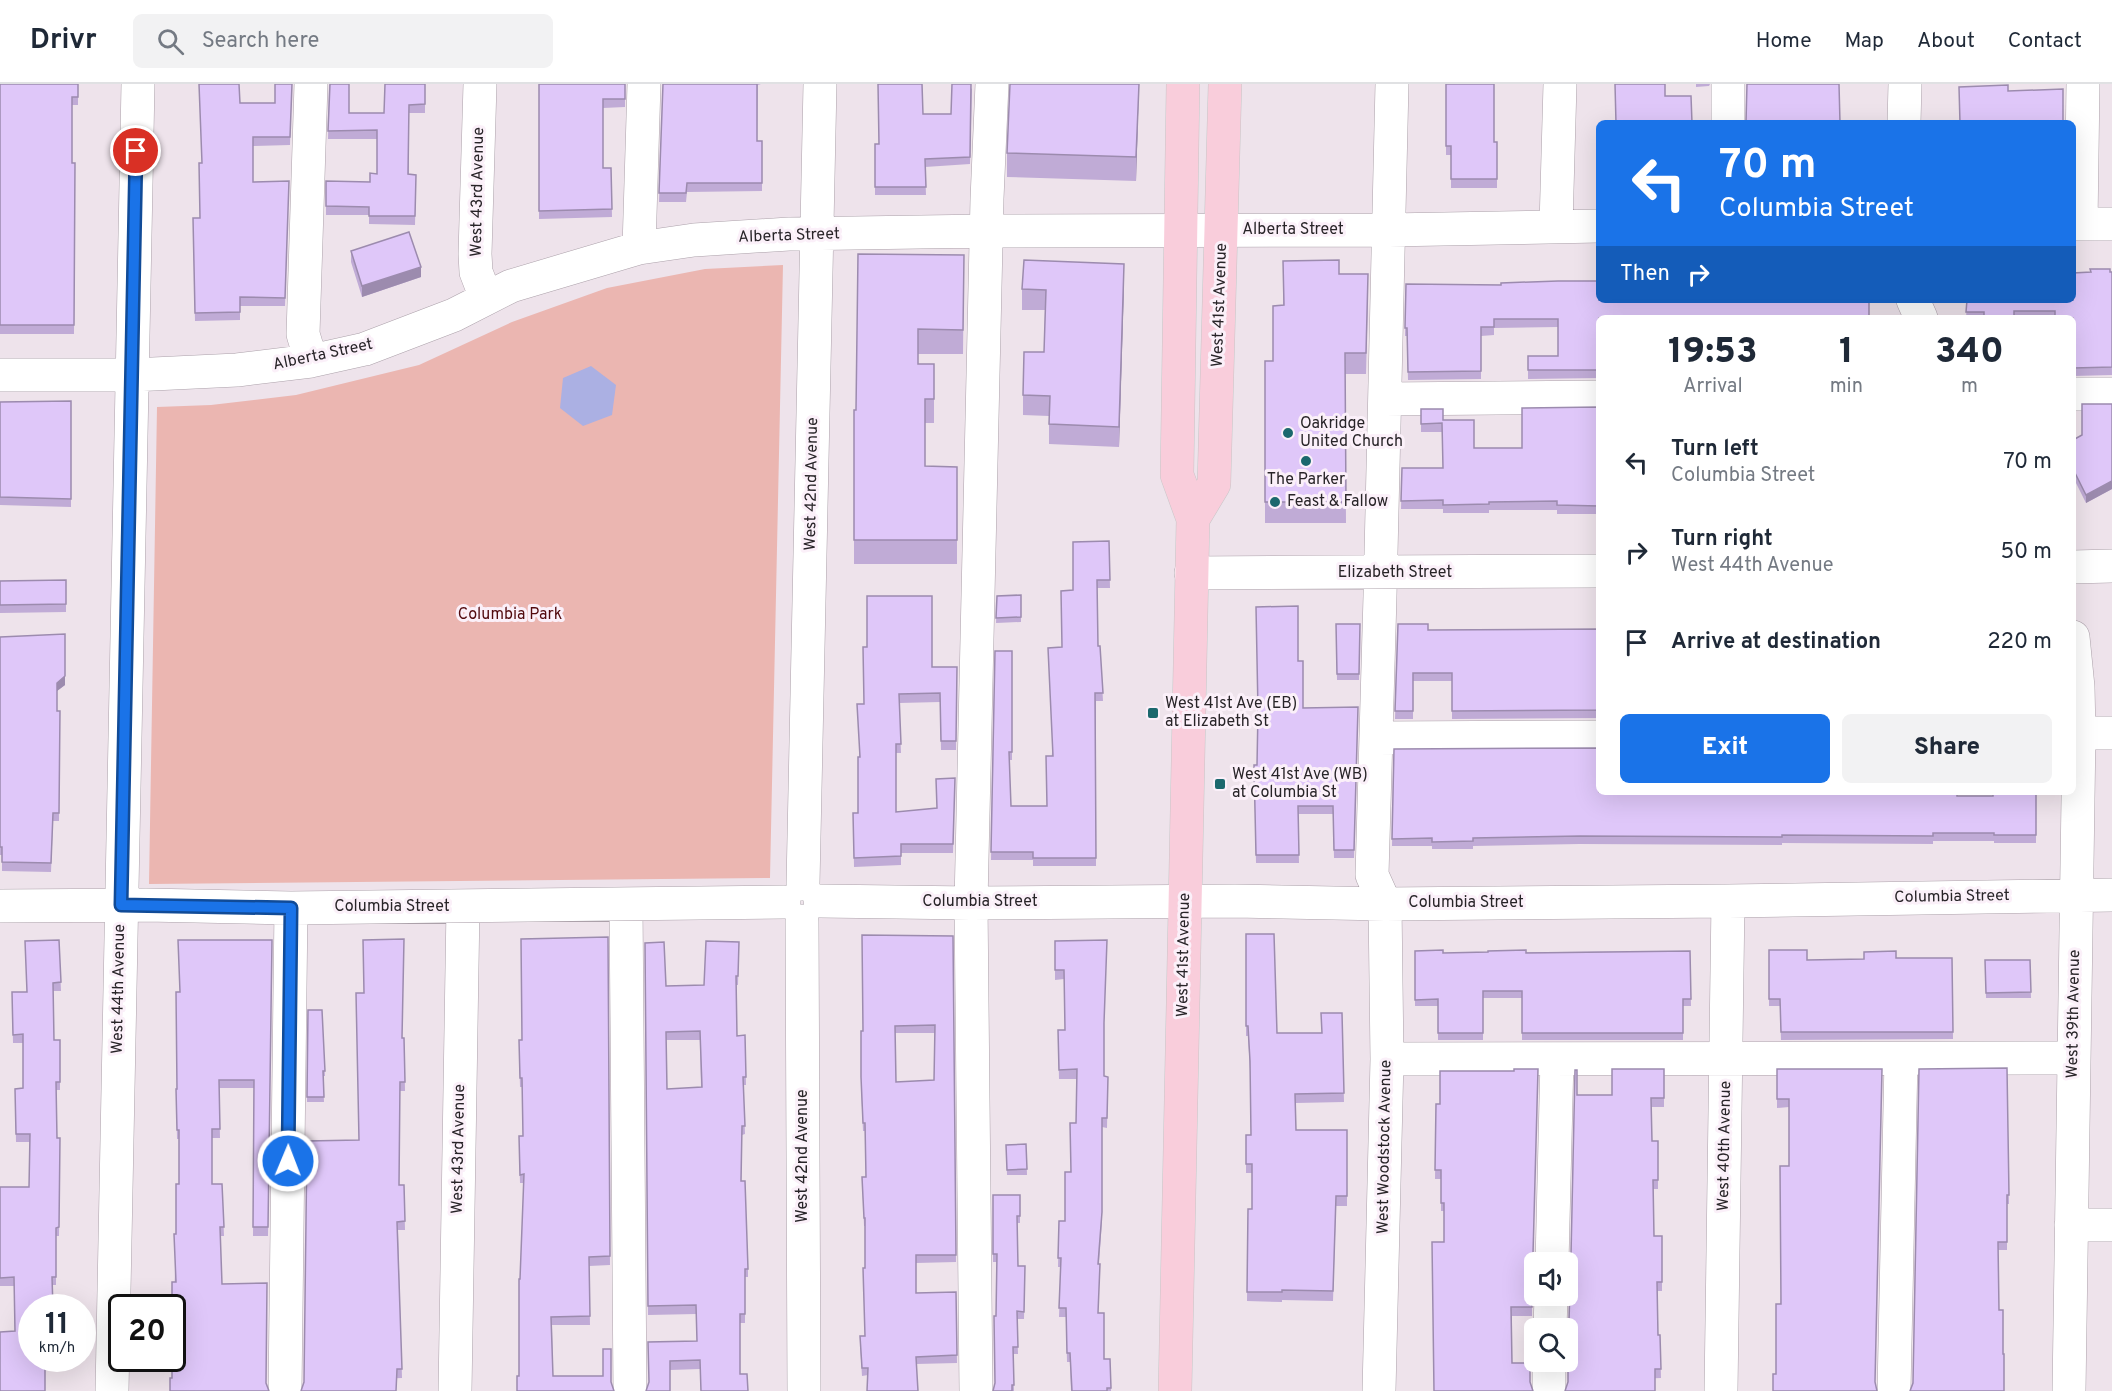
<!DOCTYPE html>
<style>
:root{--surface:#fff;--page:#f2f2f3;--text:#1f2937;--muted:#747a83;--line:#e0e1e3;--accent:#1a73e8}
body{margin:0;font-family:Overpass,sans-serif;background:var(--page);color:var(--text);height:100vh;display:flex;flex-direction:column;font-size:22px;white-space:nowrap}
*{box-sizing:border-box;margin:0}
p{font-size:20px;color:var(--muted)}
.icon{flex:none;width:33px;height:33px;fill:none;stroke:currentColor;stroke-width:2;stroke-linecap:round;stroke-linejoin:round}
.map{position:relative;flex:1;overflow:hidden}
.details{position:absolute;left:1596px;top:231px;width:480px;height:480px;display:flex;flex-direction:column;background:var(--surface);border-radius:9px;box-shadow:0 6px 24px #0002}
.details>*{flex:none}
.guide{position:absolute;left:1596px;top:36px;width:480px;height:183px;border-radius:9px;box-shadow:0 6px 24px #0002;background:#1a73e8;color:#fff;overflow:hidden}
.controls{position:absolute;left:1524px;top:1168px;display:grid;gap:12px}
.controls a{display:grid;place-items:center;width:54px;height:54px;border-radius:9px;background:var(--surface);box-shadow:0 6px 24px #0002;font-size:30px}
.speed{position:absolute;left:18px;top:1210px;display:flex;gap:12px;font-size:30px;font-weight:700;text-align:center}
.speed>*{display:grid;place-content:center;width:78px;height:78px;border-radius:50%;background:var(--surface);box-shadow:0 6px 24px #0002;line-height:1}
.speed small{font-size:15px;font-weight:400}
.speed .limit{border:3px solid #111;border-radius:9px;background:#fff;color:#111}
.pin{position:absolute;display:grid;place-items:center;width:51px;height:51px;color:#fff;margin:-26px;border:3px solid #fff;border-radius:50%;box-shadow:0 2px 6px #0007}
.me{position:absolute;width:66px;margin:-33px;rotate:1deg;stroke-linejoin:round;filter:drop-shadow(0 0 4px #0008)}
.turn{display:flex;align-items:center;gap:21px;height:126px;padding:0 24px;font-size:27px}
.turn .icon{width:78px;height:78px;stroke-width:2.5}
.turn b{display:block;font-size:42px;line-height:51px}
.then{display:flex;align-items:center;height:57px;padding:0 24px;background:#0003;gap:12px;font-size:22px}
.eta{display:flex;justify-content:space-evenly;align-items:center;height:102px;text-align:center}
.eta b{font-size:36px;font-weight:800;line-height:42px}
.button{display:flex;gap:12px;margin-top:auto;padding:12px 24px}
.button a{flex:1;height:69px;border-radius:9px;background:var(--accent);color:#fff;font-size:24px;font-weight:800;line-height:69px;text-align:center}
.button a+a{background:var(--page);color:var(--text)}
ul{padding:0;list-style:none}
li{display:flex;align-items:center;gap:18px;height:90px;padding:0 24px}
li div{flex:1}
li b{display:block;font-size:22px}
li em{font-style:normal}
header{display:flex;align-items:center;gap:36px;box-sizing:border-box;height:84px;padding:0 30px;background:var(--surface);border-bottom:2px solid var(--line)}
header strong{font-size:28px}
nav{display:flex;gap:33px;margin-inline-start:auto;font-size:21px}
.search{width:420px;height:54px;background:var(--page);display:flex;align-items:center;gap:15px;box-sizing:border-box;padding:0 21px;border-radius:9px;color:var(--muted);font-size:22px}
.map>svg:first-child{display:block}
.green{fill:#ebb6b1}
.water{fill:#abb0e3}
.lines{fill:none;stroke-linecap:round;stroke-linejoin:round}
.minor-casing{stroke:#aca1aa;stroke-width:34}
.major-casing{stroke:#c7c6c7;stroke-width:34}
.minor{stroke:#fff;stroke-width:33}
.major{stroke:#f9cddb;stroke-width:33}
.wall{fill:#c0abd6;fill-rule:evenodd}
.shaded-wall{fill:#9c8bae}
.building{fill:#dfc7f9;stroke:#9c8bae;stroke-width:1.5;fill-rule:evenodd}
.route-casing{stroke:#114b97;stroke-width:15}
.route{stroke:#1a73e8;stroke-width:10}
.poi-dot{fill:#1b686d;stroke:#fbf0f9;stroke-width:2}
.labels{text-anchor:middle;dominant-baseline:central;stroke-width:6;stroke-linejoin:round;paint-order:stroke}
.street-label{font-size:16px;fill:#282428;stroke:#fbf0f9}
.poi-label{font-size:16px;fill:#282428;stroke:#fbf0f9;text-anchor:start}
.park-label{font-size:16px;fill:#520a0e;stroke:#fbf0f9}
</style>
<header>
<strong>Drivr</strong>
<div class="search"><svg class="icon" aria-label="search" viewBox="0 0 24 24"><circle cx="10" cy="10" r="6"/><path d="M15 15l6 6"/></svg>Search here</div>
<nav><a>Home</a><a>Map</a><a>About</a><a>Contact</a></nav>
</header>
<div class="map">
<svg width="2112" height="1307" viewBox="0 0 2112 1307">
<rect width="100%" height="100%" fill="#eee3eb"/>
<path class="green" d="M783,181l-13,613 -621,6 8,-477 54,-2 85,-10 123,-30 93,-43 95,-34 98,-19z"/>
<path class="water" d="M591,282l25,19 -4,30 -29,11 -23,-18 3,-30z"/>
<g class="lines">
<defs>
<path id="minor" d="M480,0l-5,170 1,18 10,26
M1728,39v-39
M1904,39l1,-39
M2073,140h39
M2081,140l2,-140
M1556,142l4,-142
M639,164l5,-164
M1913,216l8,18
M311,277l-8,-27 8,-250
M0,291h132l105,-5 74,-9 54,-12 89,-34 57,-29 128,-38 55,-8 95,-6 197,-3 403,-1 210,-4
M2073,310h39
M1385,315l214,-2
M2073,483l39,-1
M1191,489l408,-2
M2073,649h39
M1376,654l223,-1
M803,800l17,-800
M820,817l151,2 264,-2 150,3 343,-3 384,-6
M626,821l4,486
M0,822l146,-1 145,3 493,-6
M802,837l2,470
M1387,975l686,-1
M2071,1141h41
M1552,1179l5,-204
M1550,1245l1,-33
M112,1307l26,-1307
M285,1307l6,-483
M455,1307l8,-484
M976,1307l-5,-488 16,-704 5,-115
M1379,1307l8,-332 -2,-155 -13,-29 8,-279 12,-512
M1549,1307v-29
M1721,1307l7,-490
M1894,1307l7,-332
M2069,1307l10,-658 -1,-46 -5,-50"/>
<path id="major" d="M1193,435l21,-35 11,-400
M1175,1307l18,-872 -16,-44 6,-391"/>
</defs>
<use href="#minor" class="minor-casing"/>
<use href="#major" class="major-casing"/>
<use href="#minor" class="minor"/>
<use href="#major" class="major"/>
</g>
<path class="wall" d="M0,0h78v21h-6v58h3l-1,171h-74z
M292,0l-2,61 -37,1v36l36,-1 -4,125h-45v14l-45,1 -2,-103h7l40,-115h35z
M329,0l20,29h35l41,-29v29h-16v61l7,1 -1,50 -46,-1v-9h-43v-34l44,1 7,-8v-35h-49z
M539,0h86v23l-22,1v60h8l1,49 -73,2z
M663,0h98l-3,1 -1,56h5v50l-75,1 -1,10h-27z
M1139,0l-3,97 -129,-4v-24z
M1696,0h14l-1,2 -13,1z
M1747,0l93,39h-94z
M972,4l-2,76 -45,3 1,28h-51v-51h4l44,-30h28z
M1446,9l48,49h3v46h-46v-33h-5z
M351,167l70,26 -59,20 -11,-35z
M964,171l-1,99h-45v10h16v59h-9v43l32,1v97h-103v-154h2z
M1283,177l56,13 29,21 -2,79h-21l1,149h-81v-162h8l10,-56z
M2110,188h2v103l-39,1v-58h-107l1,-16 -2,-2h108z
M1124,200l-5,163 -70,-3v-28l-26,-1v-20l21,-43 1,-42h-23v-21z
M1406,200l193,34v60l-71,1v-23h30v-29l-64,1v7l-13,1v43l-73,1 -1,-44h-2z
M71,317v106l-71,-2v-103z
M1599,323v107h-42v-4h-68v3h-46v-4h-42l1,-41h41l-1,-36h-21v-23l22,11 31,28h48z
M2073,356l39,49 -26,14 -11,-22 -2,1z
M1109,457l1,47h-13l1,58h2l3,55h-7v165h-63v-6h-42l4,-209h17v109h-3l2,46h36l15,-159 11,-57z
M66,496v32l-66,1v-32z
M1021,511v27l-25,1 1,-27z
M1336,540h24l-1,56h-22z
M1398,540l30,6 171,-1v89l-147,1v-38h-39v38h-18z
M0,553l65,48 -8,6v20h3l-1,110h-6l-2,51 -49,-1v-16h-2z
M1298,577l5,47 55,-1 -4,151h-20l-1,-44h-35l1,49h-43l-2,-98h3z
M932,583h25l-1,83h-15l-1,-48 -41,1 2,50h-5v59l41,-4 -1,-20 19,-10 -2,75h-52v12l-47,2 -1,-54h5l1,-56 5,-53z
M1394,665l205,43 358,4h36l43,-4v51h-42v-2h-61v3l-151,-1v2l-202,-1 -107,2v3h-41v-3h-40z
M1246,850l31,99h44l21,-20 2,89 -48,1v27h51v76h-11l-3,95 -51,-1v2l-35,-1 1,-92h4v-36h-6v-38h5l-1,-64 -2,-35h-2z
M953,852l3,326 -40,1v30l40,-1 1,71 -41,1 -48,11 -6,1 -2,-32 5,-8v-110h-1l-2,-49h4l-1,-46h-2l-2,-46 2,-54zM895,949h40l-1,47 -38,2z
M608,853l2,328 -21,1 1,59h-38l1,51 58,6 -92,-6 1,-97 4,-96h-4l-1,-38 4,-9 -1,-49h-2l-1,-38 3,-9z
M59,856l2,51h-8l1,49h6v50h-4l1,48h3l-1,98h-3v49h-4l-37,46 -1,-45h-14v-99h29l1,-45h-14l-1,-53 8,-1v-45h-10l-1,-51h14z
M272,856l-4,296h-15l1,-148h-35l1,50h-8v46h10l2,52h-3l-49,142 4,-144 3,-50v-45h-2l-1,-50h1l3,-97z
M1055,857l49,90v45l4,1 -1,51 -5,-1v94l-3,43 -1,49 6,46h6l1,32h-40l-1,-29h-3l-1,-45h-7l2,-50h-3l1,-46h6l11,-98 1,-44h-18l-1,-49h7l-1,-51 -9,1z
M739,858l-1,43h-2l1,51 8,-1 1,50h-3l2,49 -3,1 -1,46 7,88v8h-3v46h-5v51l8,17 -48,-22 -30,1 -21,12 -1,-40 49,-1 -1,-27 -48,1 -3,-372 21,43 38,-1zM666,956h34l1,47 -34,2z
M1769,866l38,10 145,-2 1,81 -172,1 -1,-34h-11z
M1415,867l28,2 247,-2 1,55h-8v34h-161v-42h-39v42h-45v-34h-23z
M1985,876h45l1,38h-45z
M308,926h14l3,66h-2l1,26h-17z
M402,954h2l1,53h-5l-1,94h5l1,45h-7l4,148 -98,4 55,-242z
M2007,984l2,136h-2v46h-9l-88,141z
M1664,985v38h-13l1,34h6v48h-5l1,47h8v55h-5l1,44h2l1,43 -93,4 1,-86 -1,-8v-23l3,-10 6,-160h35z
M1777,985h105l-106,305 13,-208v-59l-12,1z
M1436,1020l96,191v21h-20v47l18,19 -96,9 10,-149v-31h-3v-32h-6z
M1026,1060l1,31h-20l-1,-30z
M993,1111h27v28h-3l1,43h7l-1,53h-7l1,35h-5l1,37h-21l2,-7 2,-122h-4z"/>
<path class="shaded-wall" d="M1139,0l-3,97v-24z
M1124,180v20l-5,163v-20z
M421,183v10l-59,20v-11z
M2075,389v8l-2,1v-8z
M2112,397v8l-26,14v-8z
M65,592v9l-8,6v-8z
M1534,1195v9l-2,7v21v-29z"/>
<path class="building" d="M0,0h78v13h-6v66h3l-1,162h-74z
M199,0h40l1,19h35v-19h17l-2,53h-37v45l36,-1 -4,117 -45,-1v15l-45,1 -2,-95h7l-1,-55h3z
M330,0h19v29h35l1,-29h40v20l-16,1 -1,69 8,1 -1,41h-46v-9l-43,-1v-25l44,1v-9l7,1v-44l-49,1z
M539,0h86v15h-22v69h8l1,41 -73,2z
M663,0h94v57h5v42h-75l-1,10h-27z
M878,0h44l1,30h28l1,-30h19l-1,73 -45,2 1,28h-51v-43h4z
M1010,0h129l-3,73 -129,-4z
M1446,0h48v58h3v37h-46v-33h-5z
M1615,0h50v12h26l1,27h-76z
M1747,0h92l1,39h-60v-1h-34z
M2008,1v6l55,-2v34h-103l-1,-36z
M409,148l12,35 -59,19 -11,-35z
M858,170l106,1 -1,75 -45,-1v35h16v35h-9v67l32,1v73h-103v-130h2z
M1024,176l100,4 -5,163 -70,-3 1,-28 -27,-1 1,-43h20l2,-62 -24,-1z
M1339,176v14h29l-2,79h-21l1,149h-81v-141h8v-55l11,-1 -1,-44z
M2090,185h20v3h2v95l-39,1v-50h-18v-7h-41v7h-30v-6h-18l1,-12h106v-27l18,-1z
M1558,197h41v19h270v18h-270v52h-71v-14h30v-37h-64v8h-13v44l-73,1 -1,-44h-2l1,-44 95,1v-2z
M71,317v98l-71,-2v-95z
M2082,320h30v77l-26,14 -11,-22 -2,1v-34l9,-5z
M1599,323v99l-42,-1v-4l-68,1v2l-46,1v-5l-42,1 1,-33h41l-1,-45 -21,1v-15h22v11h31v28h48v-40z
M1109,457l1,39h-13l1,66h2l3,47h-8l1,165h-63v-6h-42l4,-201h17v101h-3l2,54h36l-1,-50h7l-5,-108 14,-1 -1,-56 12,-1v-48z
M66,496v24l-66,1v-24z
M1021,511v22l-25,1 1,-22z
M867,512h65v71h25l-1,74h-15l-1,-48 -41,1 2,50h-5v68l41,-4 -1,-29 19,-1 -2,66h-52v12l-47,2 -1,-45h5v-56h2l-3,-53h7l-1,-57h4z
M1298,522v55h5v47l55,-1 -4,143h-20l-1,-44h-35l1,49h-43l-2,-90h3l1,-54 -2,-104z
M1336,540h24l-1,50h-22z
M1398,540h30v6l171,-1v81l-147,1v-38h-39v38h-18z
M65,550v42l-8,7v28h3l-1,102h-6l-2,50 -49,-1v-15h-2v-210z
M1599,664v44h358v4h36v-4h43v43h-42v-2h-61v3l-151,-1v2l-202,-1 -107,2v3l-41,1v-4l-40,1 2,-90z
M1246,850h28l3,99h45l-1,-20h21l2,80 -49,1 1,36h51v66h-11l-3,95 -51,-1v2h-35l1,-83h4v-45h-6v-29h5l-1,-74 -2,-35h-2z
M862,851l91,1 3,319h-40v38l40,-1 1,63 -41,2 2,34h-51l1,-23h-6l-2,-32h5l-2,-68h2v-50h-1l-2,-41h4l-1,-54h-2l-2,-46v-46h2zM935,941l-1,55 -38,2 -1,-56z
M608,853l2,319 -21,1 1,59 -39,1 2,59h50v-27h8v33l3,9h-97v-15h2v-97h1l4,-105 -4,1 -1,-39h4l-1,-58h-2l-1,-38h3l-1,-101z
M404,855l-2,99h2l1,44h-5l-1,103h5l1,36 -8,1 5,147h-5l-1,22h-95l3,-9 3,-241 52,-1 -3,-147h8l-1,-53z
M59,856l2,42 -8,1 1,57h6v42h-4l1,56h3l-1,89 -3,1v49h-4l1,31h-21v51h13v32h-45v-59l15,-1 -1,-54 -14,1v-91h29l1,-53h-14l-1,-45 8,-1v-54l-10,1 -1,-43h15l-2,-51z
M178,856h94l-4,287h-15l1,-147h-35l1,49h-8v55h10l2,43h-4l2,57 45,-1 -1,100 3,8h-99v-13h2v-96h4l-2,-48h2v-50h3v-54h-2l-1,-41h1l-1,-97h4z
M1107,856l-3,83v53l4,1 -1,41h-5v94l-4,52h2l-2,49h6v46h6l1,29h-4v3h-35l-2,-38h-3l-1,-45h-7l2,-50h-3l1,-37h6v-49h6l-1,-49h6l1,-54 -18,1 -1,-40h7l-1,-60h-9v-29z
M706,857l33,1 -1,34h-2l1,60 8,-1 1,42h-3l2,49h-3l-1,55h4l3,88h-3v45h-5v60h7l1,17h-47l-1,-31 -30,1v30h-24l3,-9 -1,-40 49,-1 -1,-36 -48,1 -3,-363 19,-1 2,44 38,-1zM700,947l2,56 -35,2 -1,-57z
M1443,866v3l45,-1v-1l38,-1v3l164,-2 1,48h-8v34h-161v-42h-39v42h-45v-34l-23,1v-49z
M1769,866h38v10l57,-1v-7l32,-1v7h56l1,74h-172l-1,-33h-11z
M1985,876h45l1,32 -45,1z
M308,926h14l3,61h-2l1,26h-17z
M2007,984l2,127h-2v47h-9l1,68h4v44h1v37h-94l3,-8 6,-314z
M1514,985h24l-5,185 3,9h-2v16l-2,8v20h-21l1,56h18v19l3,9h-99l-2,-149h12v-39h-3v-33h-6l1,-66h4v-33h74z
M1612,985h52v29h-13l1,43h6v39h-5l1,56h8v46h-5l1,53h2l1,34h-6v22h-90l3,-9v-53h-2l3,-8 1,-33 -2,-9v-14l3,-10 4,-185h2v25h35z
M1777,985h105l-7,313 2,9h-104v-17h3v-70h5l-1,-138h9v-67h-12z
M1026,1060l1,25 -20,1 -1,-25z
M993,1111h27v21h-3l1,50h7l-1,46 -7,-1 1,36h-5l1,38h-2v6h-19l2,-8 -1,-67h2l1,-62h-4z"/>
<g class="lines">
<defs>
<path id="route" d="M136,67l-15,754 170,3 -3,253"/>
</defs>
<use href="#route" class="route-casing"/>
<use href="#route" class="route"/>
</g>
<g class="poi-dot">
<circle cx="1288" cy="349" r="6"/>
<circle cx="1306" cy="377" r="6"/>
<circle cx="1275" cy="418" r="6"/>
<rect x="1147" y="623" width="12" height="12" rx="3"/>
<rect x="1214" y="694" width="12" height="12" rx="3"/>
</g>
<g class="labels">
<g class="street-label">
<text transform="translate(478 108) rotate(-89)">West 43rd Avenue</text>
<text x="1293" y="146">Alberta Street</text>
<text transform="translate(789 152) rotate(-2)">Alberta Street</text>
<text transform="translate(1220 221) rotate(-88)">West 41st Avenue</text>
<text transform="translate(323 271) rotate(-12)">Alberta Street</text>
<text transform="translate(812 400) rotate(-89)">West 42nd Avenue</text>
<text x="1395" y="489">Elizabeth Street</text>
<text transform="translate(1952 813) rotate(-1)">Columbia Street</text>
<text x="980" y="818">Columbia Street</text>
<text x="1466" y="819">Columbia Street</text>
<text x="392" y="823">Columbia Street</text>
<text transform="translate(1184 871) rotate(-89)">West 41st Avenue</text>
<text transform="translate(119 905) rotate(-89)">West 44th Avenue</text>
<text transform="translate(2074 930) rotate(-89)">West 39th Avenue</text>
<text transform="translate(1725 1062) rotate(-89)">West 40th Avenue</text>
<text transform="translate(1385 1063) rotate(-89)">West Woodstock Avenue</text>
<text transform="translate(459 1065) rotate(-89)">West 43rd Avenue</text>
<text transform="translate(803 1072) rotate(-90)">West 42nd Avenue</text>
</g>
<g class="poi-label">
<text x="1300" y="340">Oakridge<tspan x="1300" dy="18">United Church</tspan></text>
<text x="1306" y="396" text-anchor="middle">The Parker</text>
<text x="1287" y="418">Feast &amp; Fallow</text>
<text x="1165" y="620">West 41st Ave (EB)<tspan x="1165" dy="18">at Elizabeth St</tspan></text>
<text x="1232" y="691">West 41st Ave (WB)<tspan x="1232" dy="18">at Columbia St</tspan></text>
</g>
<g class="park-label">
<text x="510" y="531">Columbia Park</text>
</g>
</g>
</svg>
<div class="controls">
<a><svg class="icon" aria-label="sound" viewBox="0 0 24 24"><path d="M4 9h4l5-4v14l-5-4H4zM17 9q2 3 0 6"/></svg></a>
<a><svg class="icon" aria-label="search" viewBox="0 0 24 24"><circle cx="10" cy="10" r="6"/><path d="M15 15l6 6"/></svg></a>
</div>
<div class="speed"><div>11<small>km/h</small></div><div class="limit">20</div></div>
<div class="pin" style="left:136px;top:67px;background:#d93025"><svg class="icon" aria-label="arrive" viewBox="0 0 24 24"><path d="M6 21V4h12l-3 4 3 4H6"/></svg></div>
<svg class="me" style="left:288px;top:1077px" viewBox="-20 -20 40 40"><circle r="17" fill="#1a73e8" stroke="#fff" stroke-width="3"/><path d="M0-11L8 9 0 5-8 9z" fill="#fff"/></svg>
<div class="guide">
<div class="turn"><svg class="icon" aria-label="left" viewBox="0 0 24 24"><path d="M17 20v-9H6M10 6l-5 5 5 5"/></svg><div><b>70 m</b>Columbia Street</div></div>
<div class="then">Then<svg class="icon" aria-label="right" viewBox="0 0 24 24"><path d="M7 20v-9h11M14 6l5 5-5 5"/></svg></div>
</div>
<section class="details">
<div class="eta">
<div><b>19:53</b><p>Arrival</p></div>
<div><b>1</b><p>min</p></div>
<div><b>340</b><p>m</p></div>
</div>
<ul>
<li><svg class="icon" aria-label="left" viewBox="0 0 24 24"><path d="M17 20v-9H6M10 6l-5 5 5 5"/></svg><div><b>Turn left</b><p>Columbia Street</p></div><em>70 m</em></li>
<li><svg class="icon" aria-label="right" viewBox="0 0 24 24"><path d="M7 20v-9h11M14 6l5 5-5 5"/></svg><div><b>Turn right</b><p>West 44th Avenue</p></div><em>50 m</em></li>
<li><svg class="icon" aria-label="arrive" viewBox="0 0 24 24"><path d="M6 21V4h12l-3 4 3 4H6"/></svg><div><b>Arrive at destination</b></div><em>220 m</em></li>
</ul>
<div class="button"><a>Exit</a><a>Share</a></div>
</section>
</div>
